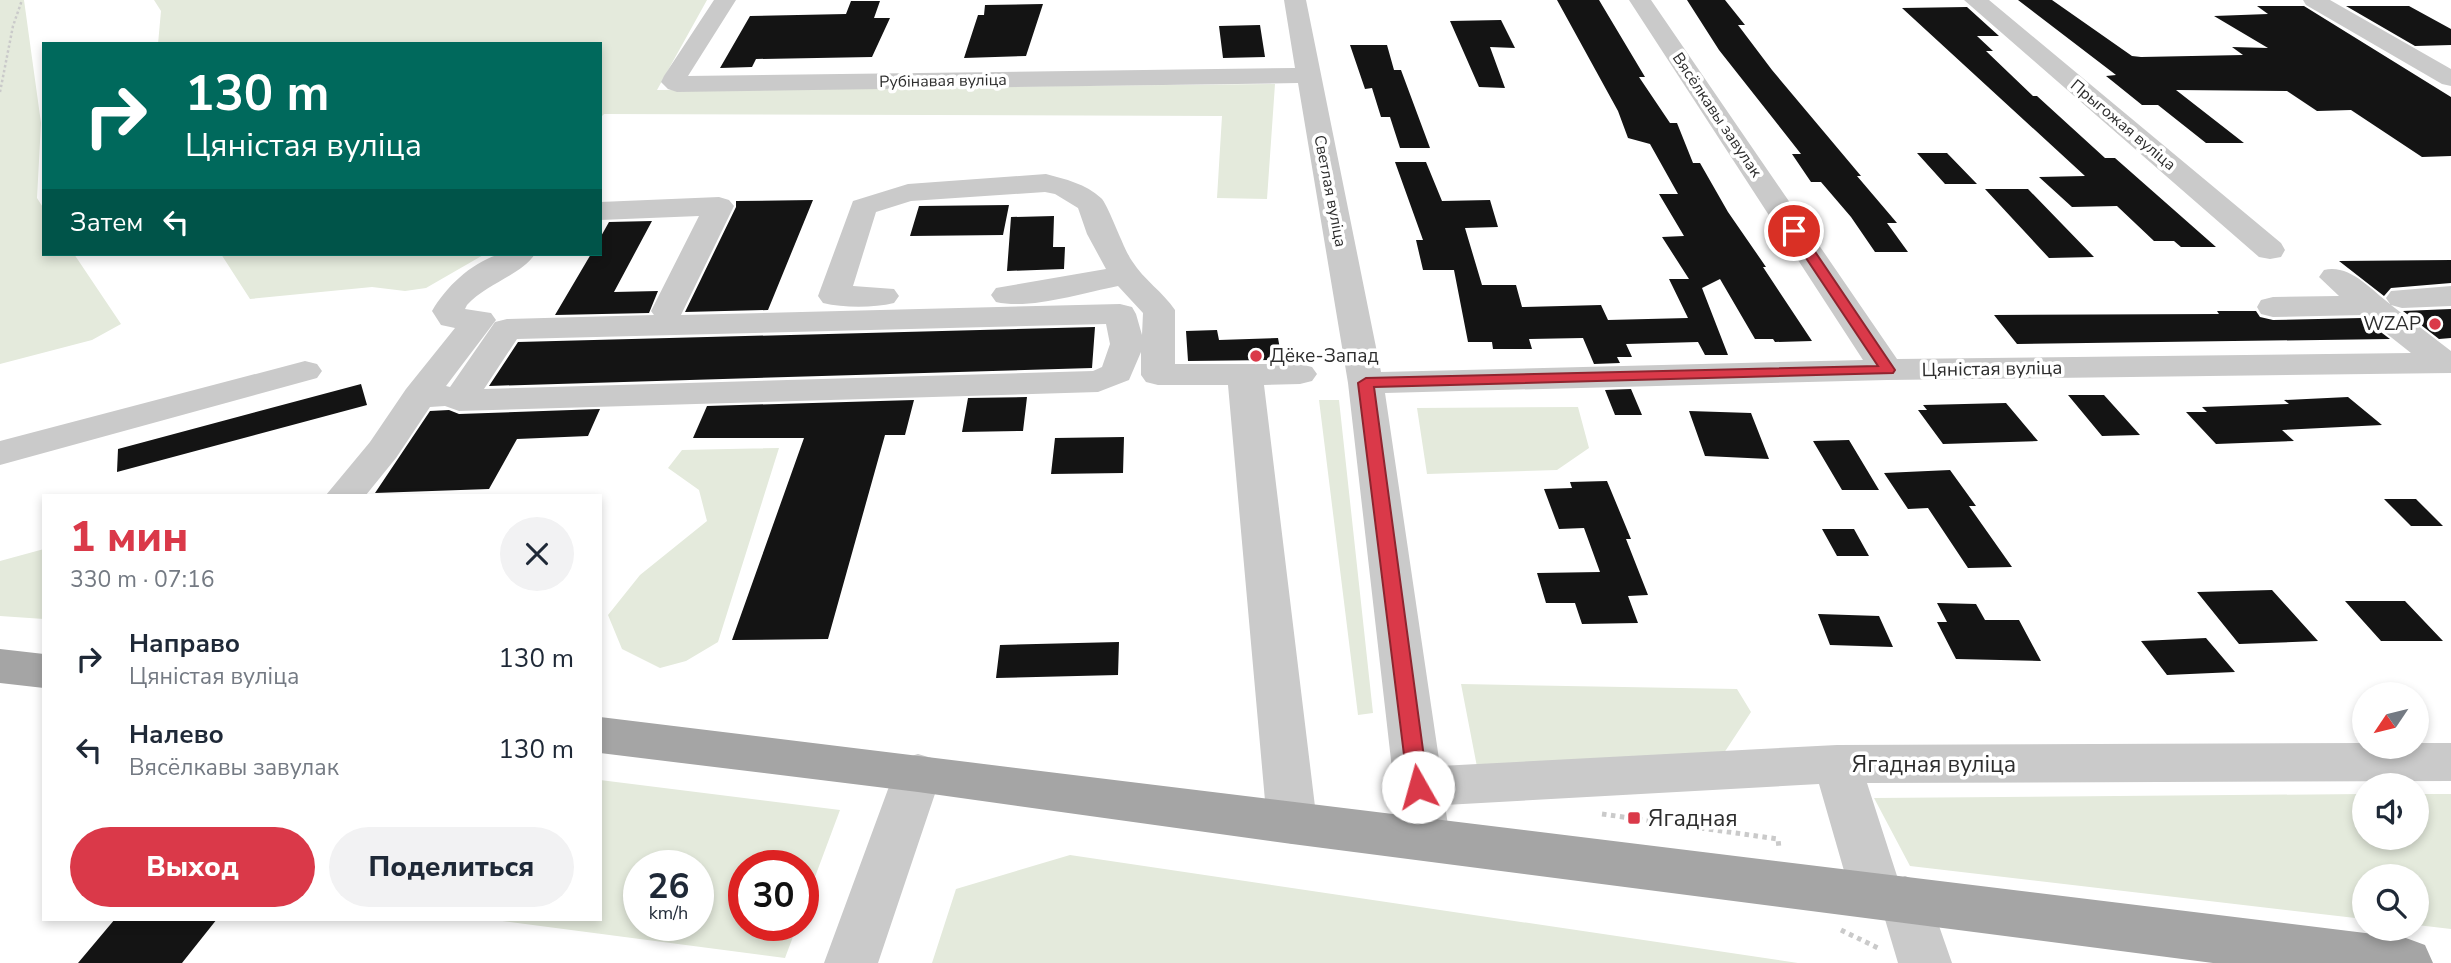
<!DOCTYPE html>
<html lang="ru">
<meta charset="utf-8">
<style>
:root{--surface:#fff;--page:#f2f2f3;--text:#1f2937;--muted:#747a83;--accent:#da3949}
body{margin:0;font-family:"Nunito Sans",sans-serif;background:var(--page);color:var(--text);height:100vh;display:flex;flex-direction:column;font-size:26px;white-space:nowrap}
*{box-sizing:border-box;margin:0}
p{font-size:23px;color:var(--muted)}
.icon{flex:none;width:38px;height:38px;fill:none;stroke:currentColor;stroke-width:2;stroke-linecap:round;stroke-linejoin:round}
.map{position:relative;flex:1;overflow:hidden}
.sheet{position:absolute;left:42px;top:494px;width:560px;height:427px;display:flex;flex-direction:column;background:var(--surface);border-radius:0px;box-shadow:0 4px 10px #0003}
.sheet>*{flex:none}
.hud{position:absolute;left:42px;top:42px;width:560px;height:214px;border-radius:0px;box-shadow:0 4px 10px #0003;background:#00695c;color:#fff;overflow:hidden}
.needle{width:46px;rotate:235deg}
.tools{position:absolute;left:2352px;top:682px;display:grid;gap:14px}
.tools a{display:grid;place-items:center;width:77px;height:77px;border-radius:50%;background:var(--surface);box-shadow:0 4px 10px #0003;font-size:35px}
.speed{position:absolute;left:623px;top:850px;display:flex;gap:14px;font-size:35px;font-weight:700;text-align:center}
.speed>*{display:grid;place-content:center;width:91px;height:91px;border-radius:50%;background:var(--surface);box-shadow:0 4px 10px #0003;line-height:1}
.speed small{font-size:18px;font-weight:400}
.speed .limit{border:10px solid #d22;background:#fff;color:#111}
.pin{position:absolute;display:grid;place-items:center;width:60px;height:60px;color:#fff;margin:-30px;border:4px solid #fff;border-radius:50%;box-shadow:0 2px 7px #0007}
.me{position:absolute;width:77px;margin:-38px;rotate:353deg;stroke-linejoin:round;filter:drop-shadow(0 0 5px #0008)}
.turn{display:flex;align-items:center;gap:24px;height:147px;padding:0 28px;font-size:32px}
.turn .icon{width:91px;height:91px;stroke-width:2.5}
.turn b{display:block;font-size:49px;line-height:60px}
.then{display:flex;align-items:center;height:66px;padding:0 28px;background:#0003;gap:14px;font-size:26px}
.round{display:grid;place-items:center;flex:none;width:74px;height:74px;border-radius:37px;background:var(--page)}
.summary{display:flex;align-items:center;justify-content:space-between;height:119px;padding:0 28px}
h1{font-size:42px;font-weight:800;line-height:52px;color:var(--accent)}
.button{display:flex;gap:14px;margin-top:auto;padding:14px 28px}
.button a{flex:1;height:80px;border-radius:42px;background:var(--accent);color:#fff;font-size:28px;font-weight:800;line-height:80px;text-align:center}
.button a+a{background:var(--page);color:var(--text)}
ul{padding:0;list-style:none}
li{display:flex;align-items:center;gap:21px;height:91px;padding:0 28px}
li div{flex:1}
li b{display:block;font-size:26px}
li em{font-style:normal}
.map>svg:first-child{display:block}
.green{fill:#e4eadc;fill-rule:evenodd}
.building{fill:#141414}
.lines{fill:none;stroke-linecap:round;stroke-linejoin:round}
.path-far1{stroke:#cacaca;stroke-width:2.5;stroke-dasharray:2.5 2.5;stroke-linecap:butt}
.path{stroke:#cacaca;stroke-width:5;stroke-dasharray:4.5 4.5;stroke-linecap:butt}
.minor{fill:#cacaca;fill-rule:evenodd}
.major{fill:#a5a5a5;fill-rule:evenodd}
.route{fill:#da3949;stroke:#8e252f;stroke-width:2}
.poi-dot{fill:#da3949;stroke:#fff;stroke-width:2.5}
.labels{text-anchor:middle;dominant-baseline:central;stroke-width:7;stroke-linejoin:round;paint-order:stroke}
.far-street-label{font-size:16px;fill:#2d2d2d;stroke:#fff}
.poi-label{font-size:19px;fill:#2d2d2d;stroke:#fff;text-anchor:end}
.street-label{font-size:19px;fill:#2d2d2d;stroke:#fff}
.near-street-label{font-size:23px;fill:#2d2d2d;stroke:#fff}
.near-poi-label{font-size:23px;fill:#2d2d2d;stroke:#fff;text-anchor:start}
</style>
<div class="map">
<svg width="2451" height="963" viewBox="0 0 2451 963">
<rect width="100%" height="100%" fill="#fff"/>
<path class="green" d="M0,0h24l17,123 -4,75 7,11v45h30l47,70 -29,16 -92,24z
M154,0h553l-50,90 618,-6 -8,115 -50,-1 5,-82 -618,-2 -4,4v-74h-442l3,-33z
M221,254h264l-59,34 -21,3 -33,-4 -122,12z
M1319,400h20l34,313 -15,2z
M1578,407l11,41 -32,22 -130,4 -10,-66z
M779,448l-61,194 -32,19 -26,7 -38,-19 -14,-34 32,-40 67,-54 -8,-31 -31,-22 14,-18z
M44,549v70l-44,-3v-55z
M1461,684l276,5 14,23 -31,47 -242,13z
M600,780l240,30 -37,99v-43h-59v60h53l-12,32 -298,-39h113zM698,866v60h-59v-60z
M2364,794v44h53v-44h34v135l-34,-4v-48h-53v42l-454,-53 -36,-68z
M1070,855l728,108h-866l24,-74z"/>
<path class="building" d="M1557,0h42l46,77h-6l31,46h7l16,40h7l28,49 38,55h-3l49,74 -37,1 -2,-3h-18l-35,-60 -18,9 26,67h-23l-7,-13 -72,2 6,13h-15l3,6 -26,1 -11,-26 -54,1 3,10h-39l-1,-7h-24l-14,-72h-31l-7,-30h7l-28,-78h31l16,39 48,-1 8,27 -33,1 17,57h34l6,22 79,-2 7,15 80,-2 -19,-39h20l-27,-42 22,-1 -25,-42h19l-28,-50 -22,-6 -10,-27z
M1687,0h38l20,25h-7l34,45 89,106h-4l40,47h-10l21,29h-33l-24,-35 -30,-35h-10l-19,-28h9l-82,-104z
M2018,0h34l80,56 9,1 102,-2 -11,-8 36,1 -54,-32 54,-2 -11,-8h47l147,91v59l-29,1 -71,-47 -34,1 -30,-20 -111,-1 68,53h-38l-48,-38h-16l-36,-29 10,-1z
M851,1h29l-6,17h16l-18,39 -116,2 -4,8 -32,1 30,-52 96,-2z
M1043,4l-17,52 -62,2 14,-43h6l1,-10z
M2346,6h63l42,23v16l-36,1z
M1967,7l32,29h-22l16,15h-7l47,45h4l68,62h10l101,89h-35l-7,-6h-20l-37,-35 -45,1 -33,-30 46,-1 -183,-168z
M1501,20l14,28 -25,-1 15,41 -26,-1 -29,-66z
M1260,25l5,32 -42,1 -4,-32z
M1350,45h37l7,25h7l29,78h-30l-10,-31h-9l-9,-29 -7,1z
M1917,153h30l30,31h-32z
M1985,189h43l66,68 -45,1z
M813,200l-45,110 -83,2 51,-105v-6z
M1009,205l-6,30 -93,1 9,-30z
M1054,216l-1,31h12l-1,22 -57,2 4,-54z
M652,221l-38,71 44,-1 -9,22 -94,2 36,-61h9v-16l9,-16z
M2451,260v23l-60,5 -7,8 -45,-35z
M2451,309v29l-12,1 -36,-28z
M2217,311h39l4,6 13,3 89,-2 28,21 -373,5 -23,-29 225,-1z
M1095,327l-3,41 -603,18 29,-44z
M1217,330l2,10 59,-2 4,22 -94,1 -2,-30z
M361,384l6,21 -250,67 1,-23z
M1631,389l11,26h-27l-10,-25z
M2068,395h36l36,40 -38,1z
M1027,397l-4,34 -61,1 6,-34z
M2348,397l34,28 -100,5 12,11 -78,3 -30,-32h21l-5,-5 87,-3 -5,-4z
M914,400l-9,35h-20l-57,204 -96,1 72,-202h-111l14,-32z
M2006,403l32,38 -95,3 -25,-34h9l-4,-5z
M600,409l-12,27 -71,3 -28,50 -114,4 55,-82 19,-1 10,4z
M1689,411l62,2 18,46 -64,-3z
M1124,437l-1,36 -72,1 4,-36z
M1849,440l30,50h-37l-29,-49z
M1950,470l26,36h-7l43,61 -44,1 -40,-60 -20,1 -24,-36z
M1607,481l24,58h-5l22,56 -20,1 10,27 -56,1 -7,-21h-29l-9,-30 63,-1 -16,-44 -25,1 -15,-40 28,-1 -2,-6z
M2384,499h32l27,27h-32z
M1822,529h32l15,27h-32z
M2272,590l46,51 -79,3 -42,-52z
M2345,601h60l38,40h-62z
M1937,603l39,1 9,16h34l22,41 -85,-2 -19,-37h10z
M1818,614l61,2 14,31 -63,-2z
M2206,638l29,34 -68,3 -26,-34z
M1119,642l-1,33 -122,3 4,-33z
M115,919h102l-35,44h-104z"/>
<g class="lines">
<path class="path-far1" d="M0,92l13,-66 9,-26"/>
<path class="path" d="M1602,814l176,25 1,9
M1841,930l37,18"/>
<path class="minor" d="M714,0h22l-48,76 607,-8 -11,-68h22l75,372 482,-12 -234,-360h22l246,359 514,-6 -48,-38 -90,2 -12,-3 -4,-7 4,-7 12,-3 66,-1 -20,-19 5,-7c26,-6 46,19 66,34l-4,-6 5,-7 60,-5v20l-49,2 -11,-3 60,46v22l-564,7 -502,13 55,373 397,-21 527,-2v4h53v-4h34v38l-584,2 31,96 7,-3 19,7 28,80h-54l-14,-47 -7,2 -19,-7 -7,-16 -32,-111 -374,21 5,34 -7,15 -18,6 -18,-6 -7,-15 -52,-456 -50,-300 -621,9 -9,-3 -7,-7 3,-6z
M1964,0h25l292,243 4,7 -4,7 -11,2 -11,-2z
M2303,0h27l121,69v17l-9,-2 -136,-79z
M1046,174c19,5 40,10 55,24 7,6 22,50 31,63 12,19 31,31 43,49v54h125l12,3 5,7 -5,7 -12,3 -36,1 53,438 -7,15 -18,6 -18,-6 -7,-15 -39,-438h-70l-12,-3 -5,-7v-23l-12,28 -31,12 -639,19 -14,-5 -15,1 -34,51 -30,37h-40l44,-53 36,-53 49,-61 -14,-3 -9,-14c14,-24 38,-47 65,-56 11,-4 28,-2 38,-1 -14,21 -49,30 -68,51l-2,4 26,4 5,7 -50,66 4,1 45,-65 12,-3 147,-4 -3,-4 48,-95 -99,4v-18l119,-5 10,3 5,6 -53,109 439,-11 12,3 4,7 6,21 1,-22 -25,-27c-36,7 -88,24 -122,16l-5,-7 5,-7 110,-19 -19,-35 -9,-26 -23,-14 -10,-2 -134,9 -35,11 -23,74 41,3 5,7 -5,7c-21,5 -50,5 -71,0l-5,-7 35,-95 55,-17zM1106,324l4,20 -8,23 -9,4 -609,18 33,-50z
M305,361l12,3 5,7 -5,7 -317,87v-24z
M918,754l17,5 7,14 -64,190h-54l70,-190 7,-14z"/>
<path class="major" d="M0,649l44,5v34l-44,-5z
M600,717l1806,221 19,7 8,18h-220l-921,-119 -374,-52 -318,-39z"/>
</g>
<path class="route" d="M1794,227l5,1 96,142 -2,3 -519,14 54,400 -3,6 -7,2 -7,-2 -3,-6 -50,-404 8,-5 512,-12 -90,-135z"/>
<g class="poi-dot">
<circle cx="2435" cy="324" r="7"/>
<circle cx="1256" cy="356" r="7"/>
<rect x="1627" y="811" width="14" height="14" rx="3.5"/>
</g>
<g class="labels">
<g class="far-street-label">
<text transform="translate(943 81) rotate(-1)">Рубінавая вуліца</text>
<text transform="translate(1717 115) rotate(56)">Вясёлкавы завулак</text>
<text transform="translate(2123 125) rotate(40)">Прыгожая вуліца</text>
<text transform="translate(1330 191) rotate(79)">Светлая вуліца</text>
</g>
<g class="poi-label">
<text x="2421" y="324">WZAP</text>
<text x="1270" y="356" text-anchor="start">Дёке-Запад</text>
</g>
<g class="street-label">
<text transform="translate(1992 369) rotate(-1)">Цяністая вуліца</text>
</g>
<g class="near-street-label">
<text x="1934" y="764">Ягадная вуліца</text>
</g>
<g class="near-poi-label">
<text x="1648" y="818">Ягадная</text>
</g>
</g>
</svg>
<div class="tools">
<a><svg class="needle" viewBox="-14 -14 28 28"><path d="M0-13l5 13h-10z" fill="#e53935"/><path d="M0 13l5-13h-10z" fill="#747a83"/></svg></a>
<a><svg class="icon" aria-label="sound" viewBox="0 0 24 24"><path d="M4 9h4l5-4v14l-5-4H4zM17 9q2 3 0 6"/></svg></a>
<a><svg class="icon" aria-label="search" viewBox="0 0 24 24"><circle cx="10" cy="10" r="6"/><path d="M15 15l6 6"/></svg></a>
</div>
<div class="speed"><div>26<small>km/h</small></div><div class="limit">30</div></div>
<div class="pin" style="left:1794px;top:231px;background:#d93025"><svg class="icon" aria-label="arrive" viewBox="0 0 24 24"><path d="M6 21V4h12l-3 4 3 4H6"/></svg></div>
<svg class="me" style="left:1418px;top:787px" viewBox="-20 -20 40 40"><circle r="19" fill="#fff"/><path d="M0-13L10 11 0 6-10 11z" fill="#da3949"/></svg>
<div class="hud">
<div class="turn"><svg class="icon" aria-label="right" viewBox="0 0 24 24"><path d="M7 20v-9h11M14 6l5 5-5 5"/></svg><div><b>130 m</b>Цяністая вуліца</div></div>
<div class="then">Затем<svg class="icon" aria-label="left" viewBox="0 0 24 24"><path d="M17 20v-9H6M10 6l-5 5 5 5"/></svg></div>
</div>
<section class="sheet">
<div class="summary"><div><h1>1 мин</h1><p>330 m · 07:16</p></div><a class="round"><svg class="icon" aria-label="close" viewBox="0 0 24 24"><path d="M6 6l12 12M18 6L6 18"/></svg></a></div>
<ul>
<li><svg class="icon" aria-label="right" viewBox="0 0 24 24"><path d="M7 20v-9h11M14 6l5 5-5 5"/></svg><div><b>Направо</b><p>Цяністая вуліца</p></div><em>130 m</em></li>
<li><svg class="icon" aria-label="left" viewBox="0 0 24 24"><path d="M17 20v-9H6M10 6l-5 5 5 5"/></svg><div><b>Налево</b><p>Вясёлкавы завулак</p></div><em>130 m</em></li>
</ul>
<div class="button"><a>Выход</a><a>Поделиться</a></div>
</section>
</div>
